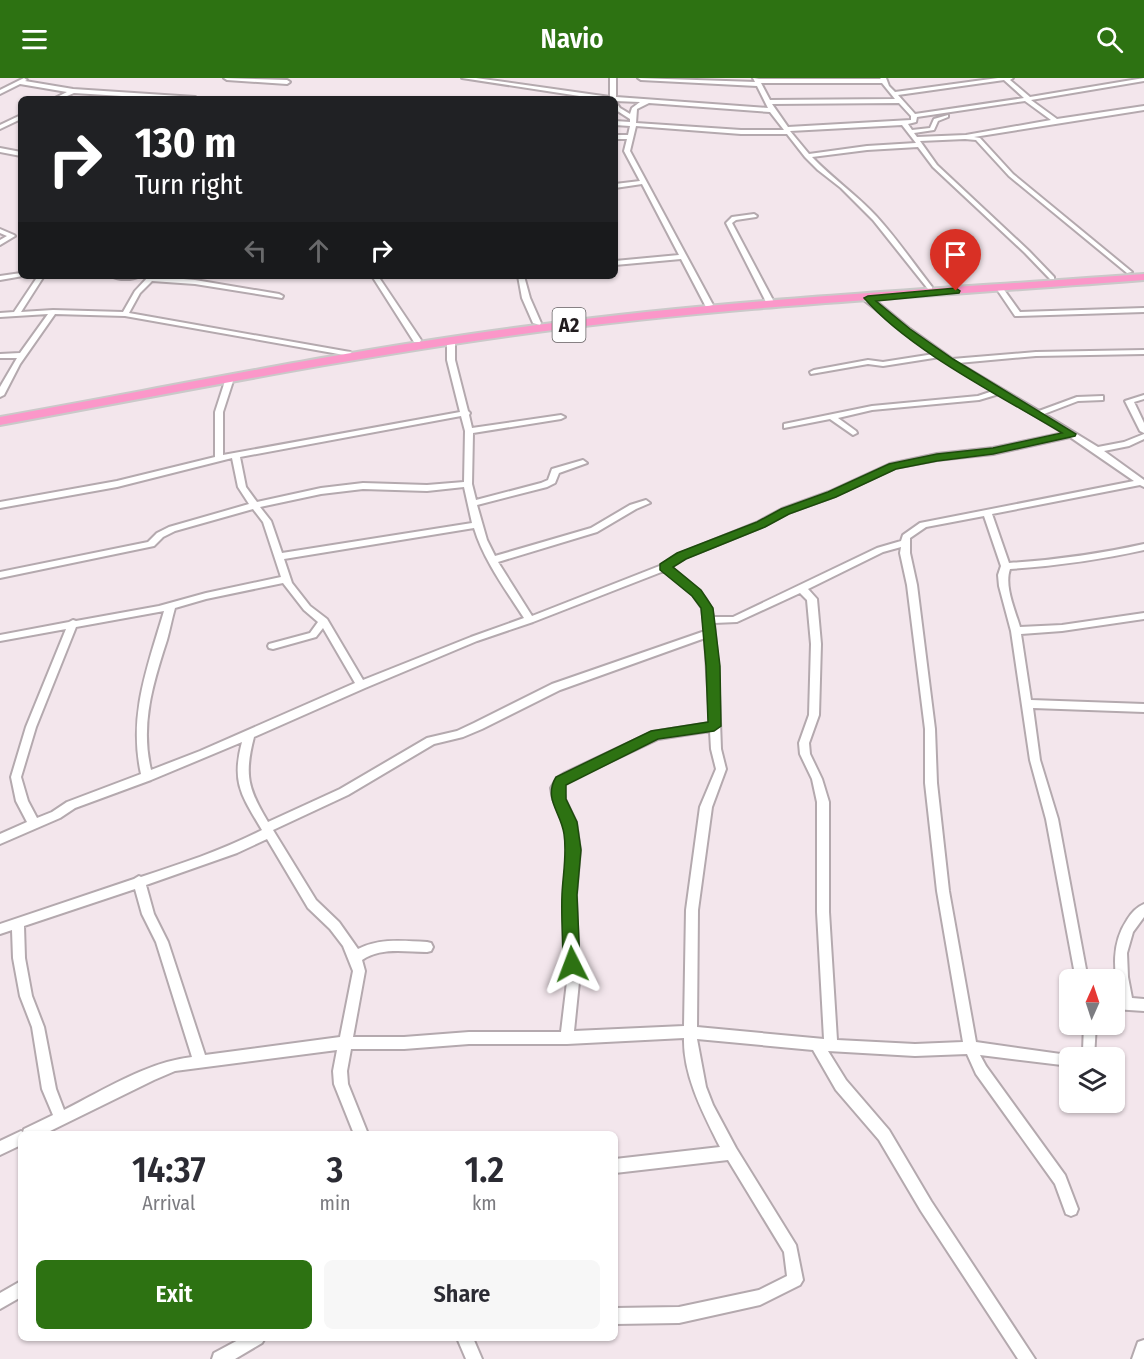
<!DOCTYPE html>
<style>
:root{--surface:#fff;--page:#f7f7f7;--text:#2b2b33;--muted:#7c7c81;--accent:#2d7212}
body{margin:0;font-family:"Fira Sans Condensed",sans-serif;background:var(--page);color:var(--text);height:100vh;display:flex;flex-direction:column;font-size:22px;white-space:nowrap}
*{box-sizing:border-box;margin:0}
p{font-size:20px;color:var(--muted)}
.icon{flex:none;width:33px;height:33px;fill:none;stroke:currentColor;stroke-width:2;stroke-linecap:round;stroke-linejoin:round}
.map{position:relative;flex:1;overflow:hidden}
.panel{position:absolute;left:18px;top:1053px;width:600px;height:210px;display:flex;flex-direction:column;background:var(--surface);border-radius:9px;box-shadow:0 2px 4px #0004}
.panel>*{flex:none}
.top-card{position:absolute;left:18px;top:18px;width:600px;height:183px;border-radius:9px;box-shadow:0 2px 4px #0004;background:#202124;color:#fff;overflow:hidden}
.needle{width:39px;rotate:3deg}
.controls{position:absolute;left:1059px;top:891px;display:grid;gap:12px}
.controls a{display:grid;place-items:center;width:66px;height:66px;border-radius:9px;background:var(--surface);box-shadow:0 2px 4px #0004;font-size:30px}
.pin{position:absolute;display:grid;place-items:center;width:51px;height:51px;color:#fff;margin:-62px -26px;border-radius:50% 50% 50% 0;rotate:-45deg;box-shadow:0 0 6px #0007}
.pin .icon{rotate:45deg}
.me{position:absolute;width:66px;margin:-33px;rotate:357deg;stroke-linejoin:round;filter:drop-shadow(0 0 4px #0008)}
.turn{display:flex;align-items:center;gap:21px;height:126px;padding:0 18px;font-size:27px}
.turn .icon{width:78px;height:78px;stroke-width:2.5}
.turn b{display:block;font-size:42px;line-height:51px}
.lanes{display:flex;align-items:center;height:57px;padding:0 18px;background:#0003;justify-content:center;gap:30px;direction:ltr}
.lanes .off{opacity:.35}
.eta{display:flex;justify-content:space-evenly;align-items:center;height:102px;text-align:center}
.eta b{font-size:36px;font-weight:600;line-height:42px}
.button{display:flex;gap:12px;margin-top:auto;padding:12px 18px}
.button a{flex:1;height:69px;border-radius:9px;background:var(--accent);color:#fff;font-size:24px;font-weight:600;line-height:69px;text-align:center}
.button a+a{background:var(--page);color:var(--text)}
header{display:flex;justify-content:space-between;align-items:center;height:78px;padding:0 18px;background:var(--accent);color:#fff;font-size:27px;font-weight:600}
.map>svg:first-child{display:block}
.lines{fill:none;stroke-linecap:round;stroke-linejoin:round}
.minor-casing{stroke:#b4a9ae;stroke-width:4}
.highway-casing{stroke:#cac9c9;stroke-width:4}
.minor{fill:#fff;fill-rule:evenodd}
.highway{fill:#fb97c9;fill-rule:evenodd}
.route{fill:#2d7212;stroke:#1d4a0c;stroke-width:1.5}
.labels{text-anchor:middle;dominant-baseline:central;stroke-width:5;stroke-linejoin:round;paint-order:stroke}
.shield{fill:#fff;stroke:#646062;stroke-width:1.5}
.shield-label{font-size:20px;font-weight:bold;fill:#211c1e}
</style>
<header><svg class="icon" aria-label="menu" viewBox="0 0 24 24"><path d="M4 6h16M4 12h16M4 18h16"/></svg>Navio<svg class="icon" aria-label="search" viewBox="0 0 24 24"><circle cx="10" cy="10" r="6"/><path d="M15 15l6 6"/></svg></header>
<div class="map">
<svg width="1144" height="1281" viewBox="0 0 1144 1281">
<rect width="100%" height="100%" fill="#f3e6ec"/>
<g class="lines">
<defs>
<path id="minor" d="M24,0l3,2 -2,1 48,8 122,8 3,2h-28l-96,-6 -14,6h-7l14,-7 -47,-8 -20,10v-4z
M224,0l63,2 3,2 -3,2 -60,-4z
M462,0h14l134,19v-19h6v19l152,11 -11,-22 -116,-6 -3,-2 117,4 -2,-4 6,1h122l-1,-1h6l3,8 6,6 103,-14h15l-3,2 20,17 114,-19v3l-113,19 26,19 87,-13v4l-170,27 6,1 33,36 119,98 -5,1 -118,-97 -33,-36 -11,-1 -45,2 17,24 92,86 25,26v2h-4l-25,-26 -92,-86 -15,-20 -51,3 -55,7c20,21 45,38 65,60 20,22 37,47 55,70v2h-4l-55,-69 -32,-32 -23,-18 -13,-13 -18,-23h-46l-105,-8 -6,25 83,154 -7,2 -25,-48 -66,6v-4l64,-6 -37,-71 -27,4v-4l25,-3 -16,-30 3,-12h-12v-4h13l2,-9 -15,-1v-4l15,1v-3l-14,-9 -1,-9 5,7 10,6 2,-6 8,-6 -25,-1v-2h-16zM1004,2l20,18 -109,16 -17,-19zM761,5h121l13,16 -125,1zM1025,23l26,19 -85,15 -49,2 -3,-4 20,-3 4,-9 10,-4v-2l-14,4 -4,9 -18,2 -4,-6 8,-2 1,-5zM649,25l121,9 14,18h-43l-105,-7 1,-14zM899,25l12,13v4l-123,7 -16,-23zM902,47l14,18 -49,3 -58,8 -19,-23z
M21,37v4l-21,10v-4z
M0,70l21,4v4l-21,-4z
M754,136l3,2 -1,1 -20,3 -4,3 42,79 -4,2 -4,-2 -40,-79 6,-6z
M0,151l14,6 1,1 -15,9v-5l7,-4 -7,-3z
M21,195v3h2l-23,4v-4z
M38,198h6l-23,36 32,-2 70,2 12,-21 14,-15 46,4 84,14 4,2 -1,2 -87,-14 -43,-3 -12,12 -11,20 221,39 4,2 -4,2 -225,-40 -70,-2 -35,50 -16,31 -4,2v-10l17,-29h-17v-4l20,-1 28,-39 -48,3v-4l14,-1z
M112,198h27c-6,4 -21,4 -27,0z
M372,198h6l43,64 -1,2h-6z
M518,198h6l6,22 11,25 -1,2 -7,-2 -11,-25z
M998,209h4l18,25 124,-4v4l-126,4h-3l-19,-28z
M865,219h6l39,32 42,30 84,-7 108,-2v4l-108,2 -78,7 81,48 38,-14 26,-1v4l-25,1 -34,13 54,33 26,-5 20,-8v5l-15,7 -25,5 40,29v7l-4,-2 -148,29 17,49c46,-3 90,-9 135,-19v6c-45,10 -89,16 -134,19 -6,17 5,41 10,58l42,-2 82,-12v6l-82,12 -41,3 10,66 113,4v8l-111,-4 7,52 18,59 30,161h-12l-30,-161 -16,-59 -19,-129 -12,-45 -1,-11 3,-9 -17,-50 -58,11 -16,11v15l7,32 18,144 2,54 12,108 27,151 99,14 1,2h-6v8l-90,-11 6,11 79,109 13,34 -2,5 -5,2 -5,-2 -11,-30 -79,-110 -9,-20 -52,2 -87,-5 18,29 43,50 42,71 104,158h-17l-97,-148 -42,-71 -43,-50 -23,-40 -116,-11 9,48 7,18 23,43 60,97 7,35 -3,5 -40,20 -81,18 -64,1v-16l64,-1 80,-17 28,-14 -3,-24 -56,-92 -113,13v-14l105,-12c-16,-32 -37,-71 -36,-109l-117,6h-98l-65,5h-53l-4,22 1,13 20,50h-14l-20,-50 -1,-13 4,-21 -162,21 -21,9 -110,54h-23v11l-21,10v-14l21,-10 2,1 1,-3 29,-14 -11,-26 -10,-62 -12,-31 -7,-38 -1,-28 -12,4v-10l134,-45 5,-3 2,1c42,-14 82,-27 121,-47 -20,-34 -31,-47 -20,-88l-91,38 -76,28 -15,10 -60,26v-10l27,-12 -11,-21 -5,-24 15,-50 40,-98 -66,12v-6l69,-13 4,-2 3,1 83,-15 47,-13 75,-16 -18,-55 -10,-13 -78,22 -12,6 -9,9 -154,32v-6l148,-30 9,-9 12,-6 80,-23 -11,-17 -6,-29 -115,29 -117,21v-6l117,-21 98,-24v-45l10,-31 4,-2 4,2 -10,31v43l237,-43 -13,-52v-20l4,-2 4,2v20l13,51 2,2 -1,2 3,13 89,-13 4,2 -4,2 -88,14 -1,51 4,16 65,-17 7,-3 4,-11 31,-9 4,3 -28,10 -4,10 -8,4 -70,18 10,35 8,16 96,-28 39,-23 16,-5 4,3 -14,6 -39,23 -99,30 34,54 130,-51 17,-11 79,-32 24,-13 47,-17 61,-28 47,-10 56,-6 71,-15 -65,-39 -20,6 -107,10 -34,8 18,13 1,2 -4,2 -23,-16 -46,9v-4l88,-18 106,-10 15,-5 -53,-34 -57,9 -15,-2 -57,10 -1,-2 4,-2 54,-10 15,2 51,-8 -69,-53zM461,338l4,15 -1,51 -37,3 -64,-2 -42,5 -64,14 -11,-15 -6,-30zM1070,359l64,44 -214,42 -17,12 -2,6 -24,7 -144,69h-20c-3,-23 -26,-36 -42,-50l14,-9 79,-32 24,-13 47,-17 60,-28 42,-8 56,-6zM464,409l8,36 -190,30 -11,-32 -11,-14 61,-13 42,-5 64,2zM474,450c10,33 32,62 50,90l-53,19 -108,43 -36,-61 -17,-13 -18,-23 -8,-24zM901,469l-1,6 7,32 18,144v54l12,108 26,151 -48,2 -78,-4 -8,-128v-110l-7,-23 -12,-25 -1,-11 10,-28 2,-71 -4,-45 -9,-10 75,-37zM664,493l29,24 9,13 3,23 -153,53 -78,39 -17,8 -30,7 -87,51 -72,33c-20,-33 -24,-47 -14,-85l111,-49 112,-47 56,-19zM283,505l21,27 14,12 -8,11 -41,11 -1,2 1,2 4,1 43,-12 7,-9 32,55 -155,68 -49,19c-11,-46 2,-87 16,-130 3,-11 5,-22 8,-32l31,-9zM800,515l7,7 4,44 -2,71 -10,28 1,11 12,25 5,23v110l7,127 -127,-12 1,-117 14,-103 14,-38 -5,-20 -3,-83 -4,-43 23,-1zM164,533c-16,55 -36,104 -23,163l-74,28 -15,10 -15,6 -9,-17 -7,-24 15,-50 40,-100zM705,560l5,85 -58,9 -87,41 -8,5 -6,10 2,11 11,23 4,28 -4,45 3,87 -6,50h-92l-65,5h-51l12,-66 -3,-11c19,-13 43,-8 65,-8l4,-1 2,-4 -2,-4 -4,-1c-24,-1 -47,-4 -69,7l-19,-27 -23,-22 -43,-70 75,-35 86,-51 29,-7 19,-8 78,-39zM710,653l1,18 5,20 -16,38 -14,103 -2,116 -110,5 5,-49 -3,-87 4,-45 -4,-28 -11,-23 -2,-11 2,-4 8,-5 85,-40zM267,761l41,69 22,21 13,17 10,25 -13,66 -135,18 -37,-113 -14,-28 -8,-29 91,-32zM135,811l7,25 14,28 36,115c-45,5 -88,33 -128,53l-8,-21 -12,-62 -12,-31 -7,-38 -1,-32z
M1144,317v4l-10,3 10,21v10l-4,-2 -15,-30z
M1144,826v13l-11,15 -6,21 1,24 4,21 12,1v12l-30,-2v-12l5,1c-5,-28 -8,-54 8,-78 4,-7 10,-13 17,-16z
M1084,946h12l-2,34h-17l6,-7z
M21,1203v16l-21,12v-16z
M242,1260h23l-3,5 -27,16h-23l2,-6z
M457,1260h16l9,21h-16z
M1144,1262v19h-12l6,-17z"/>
<path id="highway" d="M1144,196v6c-202,16 -406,25 -607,52 -180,24 -358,60 -537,93v-8c179,-32 357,-69 537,-92 201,-27 405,-36 607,-51z"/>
</defs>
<use href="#minor" class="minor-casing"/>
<use href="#highway" class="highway-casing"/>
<use href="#minor" class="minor"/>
<use href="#highway" class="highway"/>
</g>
<path class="route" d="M956,210l4,3 -1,2 -83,8 34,28 43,30 123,75 -1,2 -82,18 -56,7 -41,8 -60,28 -47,17 -24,13 -79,32 -13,8 28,23 12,18 7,58 1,60 -7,5 -56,8 -92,46v14l11,23 4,28 -4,45 3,69 -3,5 -5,2 -6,-2 -3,-5c0,-23 -2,-47 -1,-70 1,-21 5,-39 2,-60 -3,-22 -21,-35 -8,-57l95,-46 57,-9 -2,-56 -5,-58 -9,-12 -32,-26v-6l17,-11 80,-31 24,-13 47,-17 61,-28 48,-10 56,-6 69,-15c-61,-37 -152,-82 -198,-135l4,-2z"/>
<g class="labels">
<rect class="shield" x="552.5" y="230" width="33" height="34" rx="4.5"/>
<g class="shield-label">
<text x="569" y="247">A2</text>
</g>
</g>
</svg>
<div class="controls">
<a><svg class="needle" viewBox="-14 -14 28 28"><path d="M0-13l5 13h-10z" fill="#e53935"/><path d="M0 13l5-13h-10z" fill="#7c7c81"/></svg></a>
<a><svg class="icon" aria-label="layers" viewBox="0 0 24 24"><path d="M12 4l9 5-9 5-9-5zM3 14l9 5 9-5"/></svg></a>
</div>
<div class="pin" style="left:956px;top:213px;background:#d93025"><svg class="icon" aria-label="arrive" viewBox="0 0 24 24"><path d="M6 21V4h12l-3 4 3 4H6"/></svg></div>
<svg class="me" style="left:572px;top:886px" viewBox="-20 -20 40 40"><path d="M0-17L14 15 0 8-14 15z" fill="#2d7212" stroke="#fff" stroke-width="4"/></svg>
<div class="top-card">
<div class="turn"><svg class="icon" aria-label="right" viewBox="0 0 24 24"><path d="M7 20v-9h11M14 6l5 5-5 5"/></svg><div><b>130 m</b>Turn right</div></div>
<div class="lanes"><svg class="icon off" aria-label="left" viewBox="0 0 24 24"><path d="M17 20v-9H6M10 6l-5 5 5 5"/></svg><svg class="icon off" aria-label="ahead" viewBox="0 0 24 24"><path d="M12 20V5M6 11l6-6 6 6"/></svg><svg class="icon" aria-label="right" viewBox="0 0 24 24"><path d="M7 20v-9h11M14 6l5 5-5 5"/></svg></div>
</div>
<section class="panel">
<div class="eta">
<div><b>14:37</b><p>Arrival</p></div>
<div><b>3</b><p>min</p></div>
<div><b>1.2</b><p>km</p></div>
</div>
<div class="button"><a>Exit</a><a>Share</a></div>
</section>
</div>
